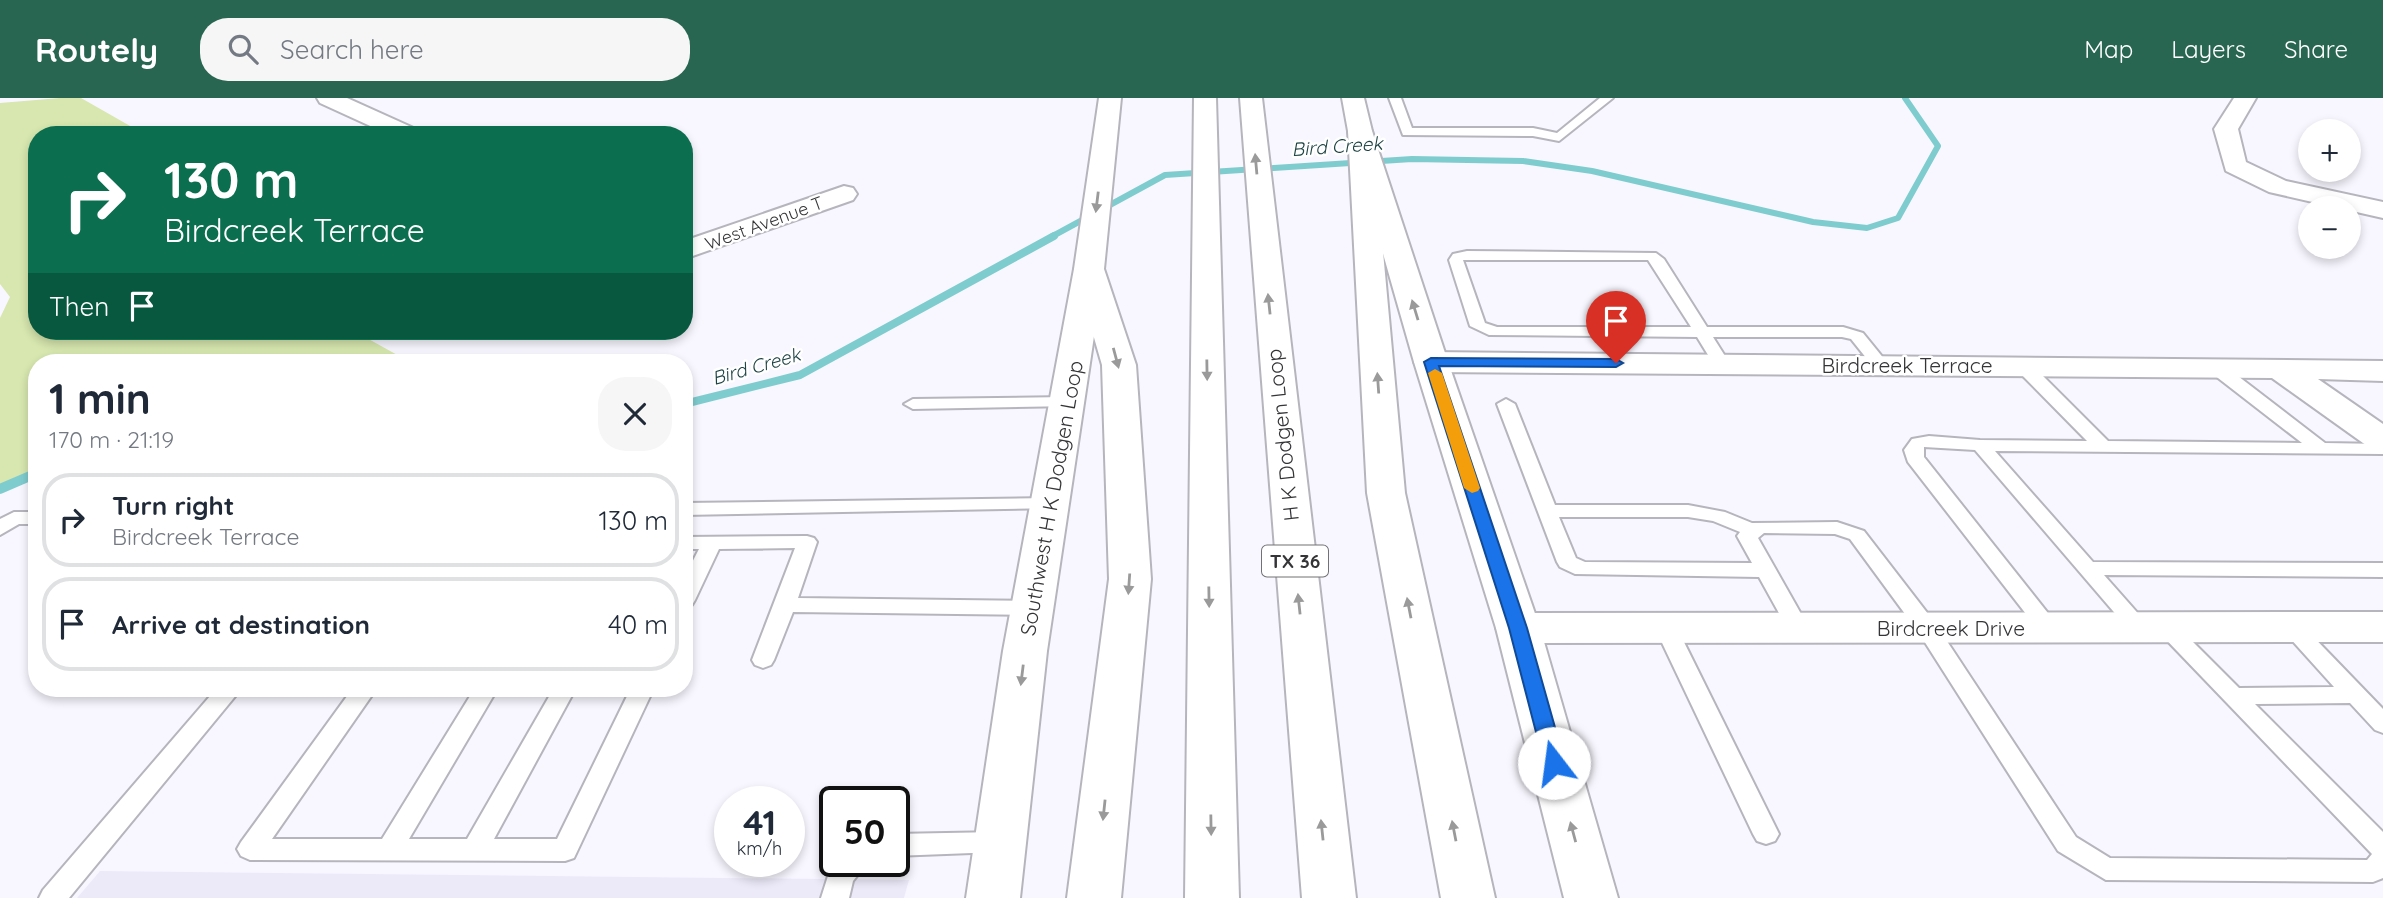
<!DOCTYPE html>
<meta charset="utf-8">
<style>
:root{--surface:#fff;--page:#f6f6f7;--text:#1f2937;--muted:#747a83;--line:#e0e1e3;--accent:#286652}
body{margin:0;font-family:Quicksand,sans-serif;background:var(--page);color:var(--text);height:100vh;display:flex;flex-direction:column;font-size:26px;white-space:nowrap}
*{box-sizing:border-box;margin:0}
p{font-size:23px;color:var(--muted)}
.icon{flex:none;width:38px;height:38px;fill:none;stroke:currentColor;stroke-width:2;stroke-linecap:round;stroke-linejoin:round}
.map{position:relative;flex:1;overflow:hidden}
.panel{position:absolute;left:28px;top:256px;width:665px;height:343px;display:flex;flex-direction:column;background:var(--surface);border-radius:28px;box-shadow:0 4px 10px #0003}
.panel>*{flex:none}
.banner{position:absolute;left:28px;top:28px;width:665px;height:214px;border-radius:28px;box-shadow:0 4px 10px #0003;background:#0b6e4f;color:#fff;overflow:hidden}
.fabs{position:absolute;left:2298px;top:21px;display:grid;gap:14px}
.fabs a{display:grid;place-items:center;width:63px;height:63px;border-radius:50%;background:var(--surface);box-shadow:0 4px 10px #0003;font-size:35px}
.speed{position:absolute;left:714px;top:688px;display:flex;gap:14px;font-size:35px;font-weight:700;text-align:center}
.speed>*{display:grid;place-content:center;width:91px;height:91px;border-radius:50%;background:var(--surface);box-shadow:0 4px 10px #0003;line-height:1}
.speed small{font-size:18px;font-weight:400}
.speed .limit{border:4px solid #111;border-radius:10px;background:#fff;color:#111}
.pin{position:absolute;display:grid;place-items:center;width:60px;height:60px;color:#fff;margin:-72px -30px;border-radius:50% 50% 50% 0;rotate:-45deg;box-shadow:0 0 7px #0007}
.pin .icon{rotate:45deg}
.me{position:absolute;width:77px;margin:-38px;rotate:345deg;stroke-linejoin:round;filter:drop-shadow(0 0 5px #0008)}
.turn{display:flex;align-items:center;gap:24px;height:147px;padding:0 21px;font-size:32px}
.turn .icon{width:91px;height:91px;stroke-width:2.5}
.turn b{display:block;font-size:49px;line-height:60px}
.then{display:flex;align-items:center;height:66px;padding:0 21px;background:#0003;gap:14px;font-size:26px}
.round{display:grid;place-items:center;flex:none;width:74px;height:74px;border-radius:28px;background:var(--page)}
.summary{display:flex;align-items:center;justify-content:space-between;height:119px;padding:0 21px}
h1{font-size:42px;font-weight:800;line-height:52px}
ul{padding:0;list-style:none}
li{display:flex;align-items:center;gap:21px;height:94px;margin:0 14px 10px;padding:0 7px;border:4px solid var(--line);border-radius:28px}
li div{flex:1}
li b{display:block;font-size:26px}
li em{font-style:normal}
header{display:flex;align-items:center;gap:42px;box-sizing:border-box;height:98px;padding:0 35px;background:var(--accent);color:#fff}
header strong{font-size:33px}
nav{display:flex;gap:38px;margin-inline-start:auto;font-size:24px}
.search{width:490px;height:63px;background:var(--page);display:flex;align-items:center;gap:18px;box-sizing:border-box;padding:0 24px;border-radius:28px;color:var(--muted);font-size:26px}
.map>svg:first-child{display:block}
.built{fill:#eceaf9}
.green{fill:#d7e7af}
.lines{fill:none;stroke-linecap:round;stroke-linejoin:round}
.stream-far2{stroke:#7fcccf;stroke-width:6}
.stream-far1{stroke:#7fcccf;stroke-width:8}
.stream{stroke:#7fcccf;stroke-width:10}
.service-casing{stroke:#b6b5bd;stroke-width:4}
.minor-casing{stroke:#b6b5bd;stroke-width:4}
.tertiary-casing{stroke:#b6b5bd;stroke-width:4}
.secondary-casing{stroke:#b6b5bd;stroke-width:4}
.motorway-casing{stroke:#b6b5bd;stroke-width:4}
.service{fill:#fff;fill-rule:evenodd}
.minor{fill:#fff;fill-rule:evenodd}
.tertiary{fill:#fff;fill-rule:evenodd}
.secondary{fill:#fff;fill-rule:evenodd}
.motorway{fill:#fff;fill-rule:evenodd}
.oneway{fill:#9a9a9b}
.route{fill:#1a73e8;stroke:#114b97;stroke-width:2}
.slow{fill:#f59e0b}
.labels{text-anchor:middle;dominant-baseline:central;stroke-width:5;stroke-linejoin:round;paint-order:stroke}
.far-street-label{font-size:18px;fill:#353437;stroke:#fff}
.far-water-label{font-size:19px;font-style:italic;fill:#1d4243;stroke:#fff}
.shield{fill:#fff;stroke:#727173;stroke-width:2}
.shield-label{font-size:19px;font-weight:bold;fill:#353437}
.street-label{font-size:21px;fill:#353437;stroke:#fff}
</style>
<header>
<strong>Routely</strong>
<div class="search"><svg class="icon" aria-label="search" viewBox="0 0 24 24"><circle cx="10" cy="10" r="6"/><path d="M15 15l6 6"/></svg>Search here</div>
<nav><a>Map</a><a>Layers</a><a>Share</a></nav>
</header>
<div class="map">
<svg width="2383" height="800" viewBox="0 0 2383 800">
<rect width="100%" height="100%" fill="#f8f7ff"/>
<path class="built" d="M100,773l809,9 -5,18h-827z"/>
<path class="green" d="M60,0h21l65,37h-109v196h317l56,31h-373v108l-37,17v-169l10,-21 -10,-13v-181z"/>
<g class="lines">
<path class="stream-far2" d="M1051,139l114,-62 247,-16 111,2 69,10 221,51 54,6 31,-10 40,-72 -33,-48"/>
<path class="stream-far1" d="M684,306l116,-29 254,-139"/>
<path class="stream" d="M0,391l37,-16"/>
<defs>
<path id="service" d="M1389,0h12l11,30h121l24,5 43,-35h13l-54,43 -26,-5 -130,-1z
M1467,153l189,2 8,6 43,68h136l20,6 26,32 -2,4h-12l-24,-30 -9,-2h-129l17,27 -8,5 -6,-1 -19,-31 -208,-2 -19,-9 -21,-66 4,-6zM1463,162h185l43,67h-194l-12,-4z
M2023,263l6,1 79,79 194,2 -93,-72 -2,-4 8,-5 6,1 104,80 58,1v10l-388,-3 98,111 290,1v14l-279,-2 46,52 -3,5 -8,2 -8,-2 -156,-182 -51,-3v10l135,170 -3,5 -8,2 -8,-2 -132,-170 -4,-12 8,-11 17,-3 51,4 107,1 -70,-71 -2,-4z
M1067,299l6,1 3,4 -3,4 -160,3 -9,-5 9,-5z
M1506,301l9,5 40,101h133l37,7 27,11 85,-1 27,9 71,92 141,214 34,21 257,2 5,-6 -218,-227 3,-5 8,-2 8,2 66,66 95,-1 -54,-60 3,-5 8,-2 8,2 84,87v24l-8,-3 -25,-27 -95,1 128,128v46l-10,4 -267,-2 -48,-29 -139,-218 -69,-94 -15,-5 -71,-1 -6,5 51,90 -3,5 -8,2 -8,-2 -31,-56 -184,-3 -15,-7 -3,-5 -60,-158zM1559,419h129l25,4 27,11 -3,4 15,27 -167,-1 -9,-4z
M1050,400l10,6 -3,4 -373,7v-12z
M14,414h23v12h-18l-19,11v-16z
M807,438l7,2 3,4 -19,56 234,3 8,2 3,5 -3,5 -8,2 -239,-3 -19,48 -3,5 -8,3 -8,-3 -3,-5 43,-112 -76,1 -24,51 -3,5 -8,2v-29l15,-29h-15v-12z
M1666,523l8,2 3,5 102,206 -4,7 -9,3 -9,-3 -4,-7 -98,-206 3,-5z
M217,590h25l-173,210h-30l4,-8z
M353,590h24l-105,151h110l93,-151h23l-89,151h58l87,-151h22l-82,151h63l74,-151h23l-80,170 -9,3 -315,-1 -9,-4 -4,-7 4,-7z
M998,734l9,3 4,7 -4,7 -9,3 -104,4v-22z
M839,763h30l-16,20 -4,17h-28l7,-22z"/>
<path id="minor" d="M317,0h30l71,32 4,5h-32l-70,-32z
M2234,0h22l-18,31 8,33 40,19 97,21v16l-114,-26 -43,-21 -12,-42z
M844,88l9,2 4,6 -4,6 -169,59v-18z
M1431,254l952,9v20l-65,-2 65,45v27l-13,-3 -98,-70 -841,-6 -12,-3 -5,-7 5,-7z"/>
<path id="tertiary" d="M2383,514v30l-865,1 -15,-5 -7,-10 7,-10 15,-5z"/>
<path id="secondary" d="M1099,0h22l-17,171 -57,382 -27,247h-54l37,-247 71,-382z
M1342,0h22l8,33 76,231 92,266 78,270h-54l-68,-270 -82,-266 -66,-231z"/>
<path id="motorway" d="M1194,0h22l23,800h-54z
M1240,0h22l94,800h-54z
M1360,26l8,2 4,5 33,362 90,405h-54l-74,-405 -19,-362 4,-5z
M1089,162l10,3 5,6 32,96 15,214 -30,319h-54l42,-319 -7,-214 -28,-96 5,-6z"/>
</defs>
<use href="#service" class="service-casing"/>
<use href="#minor" class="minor-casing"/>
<use href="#tertiary" class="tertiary-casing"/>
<use href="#secondary" class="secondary-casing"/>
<use href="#motorway" class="motorway-casing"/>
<use href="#service" class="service"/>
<use href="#minor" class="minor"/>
<use href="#tertiary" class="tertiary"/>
<use href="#secondary" class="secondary"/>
<use href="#motorway" class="motorway"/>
</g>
<defs><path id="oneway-solid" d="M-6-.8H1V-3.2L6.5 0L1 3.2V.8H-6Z" transform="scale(1.75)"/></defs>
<g class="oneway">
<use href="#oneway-solid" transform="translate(1256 66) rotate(-95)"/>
<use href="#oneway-solid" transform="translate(1097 104) rotate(97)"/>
<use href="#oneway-solid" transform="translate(1269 206) rotate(-96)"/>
<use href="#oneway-solid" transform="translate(1415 212) rotate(-107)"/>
<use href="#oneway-solid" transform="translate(1116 260) rotate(75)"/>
<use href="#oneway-solid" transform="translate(1207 272) rotate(89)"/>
<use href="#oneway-solid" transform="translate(1378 285) rotate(-94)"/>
<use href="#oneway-solid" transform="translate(1129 486) rotate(94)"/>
<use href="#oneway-solid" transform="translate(1209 499) rotate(89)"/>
<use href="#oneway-solid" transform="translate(1299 506) rotate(-96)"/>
<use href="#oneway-solid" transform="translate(1409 510) rotate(-101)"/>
<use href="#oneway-solid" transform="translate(1022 577) rotate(97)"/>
<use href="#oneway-solid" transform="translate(1104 712) rotate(96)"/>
<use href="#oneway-solid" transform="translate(1211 727) rotate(89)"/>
<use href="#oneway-solid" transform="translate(1322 732) rotate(-96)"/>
<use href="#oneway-solid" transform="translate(1454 733) rotate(-101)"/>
<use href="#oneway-solid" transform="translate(1573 734) rotate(-105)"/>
</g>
<path class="route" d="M1431,260l185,1 7,4 -7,4 -177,-1 88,262 38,135 -3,6 -8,2 -7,-2 -3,-6 -35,-135 -85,-266z"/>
<path class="slow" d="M1435,271l7,4 38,115 -2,3 -6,2 -8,-5 -36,-115z"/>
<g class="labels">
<g class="far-street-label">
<text transform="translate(764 125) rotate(-20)">West Avenue T</text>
</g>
<g class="far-water-label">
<text transform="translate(1337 48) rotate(-4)">Bird Creek</text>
<text transform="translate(756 268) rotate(-16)">Bird Creek</text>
</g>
<rect class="shield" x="1262" y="447.5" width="66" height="31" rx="5"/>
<g class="shield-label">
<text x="1295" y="463">TX 36</text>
</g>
<g class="street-label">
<text x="1907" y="267">Birdcreek Terrace</text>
<text transform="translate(1282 337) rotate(-96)">H K Dodgen Loop</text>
<text transform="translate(1051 400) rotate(-80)">Southwest H K Dodgen Loop</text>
<text x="1951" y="530">Birdcreek Drive</text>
</g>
</g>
</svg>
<div class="fabs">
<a>+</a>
<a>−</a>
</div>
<div class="speed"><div>41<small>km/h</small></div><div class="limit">50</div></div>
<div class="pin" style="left:1616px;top:265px;background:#d93025"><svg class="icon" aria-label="arrive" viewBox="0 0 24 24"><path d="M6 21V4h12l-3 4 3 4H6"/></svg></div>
<svg class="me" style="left:1554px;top:665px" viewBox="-20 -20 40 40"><circle r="19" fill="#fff"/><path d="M0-13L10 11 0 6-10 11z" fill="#1a73e8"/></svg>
<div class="banner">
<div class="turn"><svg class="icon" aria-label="right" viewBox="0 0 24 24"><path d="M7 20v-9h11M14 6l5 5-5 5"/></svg><div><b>130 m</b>Birdcreek Terrace</div></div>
<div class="then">Then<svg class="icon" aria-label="arrive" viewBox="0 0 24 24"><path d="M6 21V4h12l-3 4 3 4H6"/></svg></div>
</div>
<section class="panel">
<div class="summary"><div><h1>1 min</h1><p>170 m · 21:19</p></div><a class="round"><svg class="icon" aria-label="close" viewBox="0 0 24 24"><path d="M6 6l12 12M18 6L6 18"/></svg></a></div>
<ul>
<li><svg class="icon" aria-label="right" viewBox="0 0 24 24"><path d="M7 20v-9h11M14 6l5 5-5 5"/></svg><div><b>Turn right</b><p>Birdcreek Terrace</p></div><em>130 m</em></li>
<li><svg class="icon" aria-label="arrive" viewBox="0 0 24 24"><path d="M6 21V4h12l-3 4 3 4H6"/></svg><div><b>Arrive at destination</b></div><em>40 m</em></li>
</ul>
</section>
</div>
